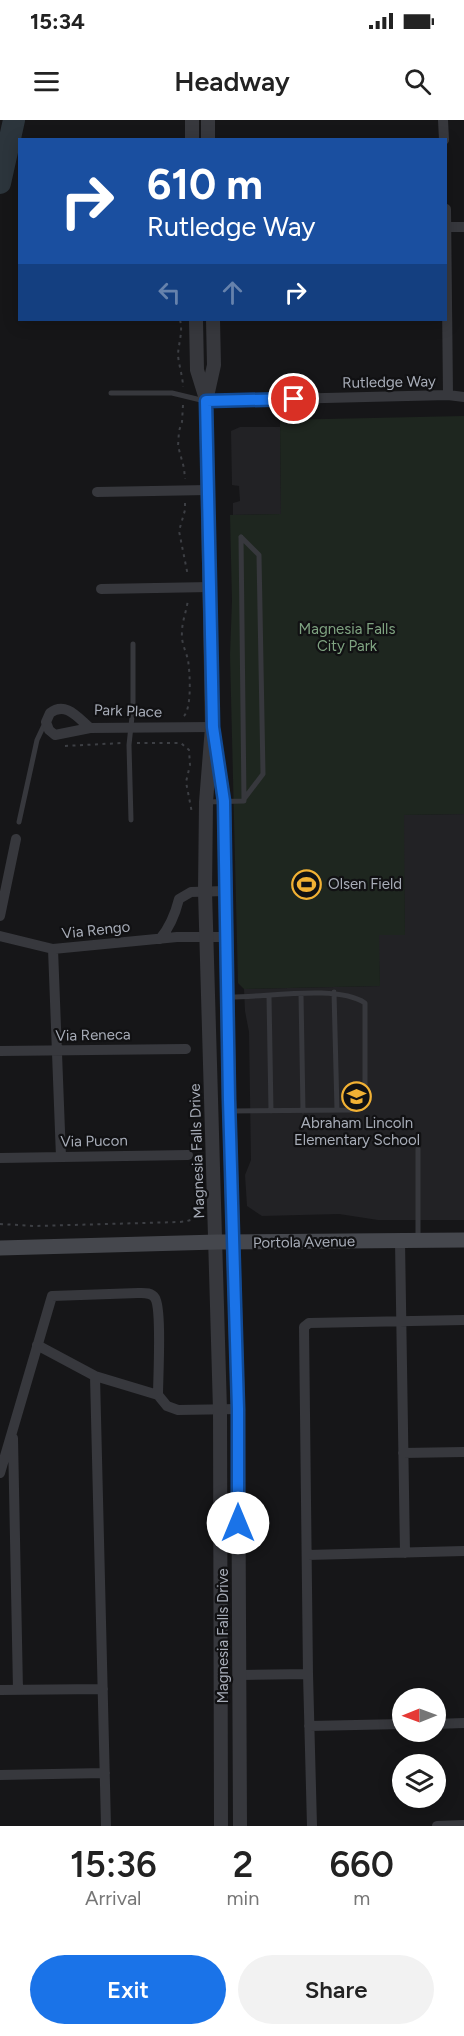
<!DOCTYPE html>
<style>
:root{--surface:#fff;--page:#f2f2f2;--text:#222;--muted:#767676;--accent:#1a73e8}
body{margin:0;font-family:Figtree,sans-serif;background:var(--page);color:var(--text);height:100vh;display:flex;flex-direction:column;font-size:22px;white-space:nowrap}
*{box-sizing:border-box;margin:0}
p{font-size:20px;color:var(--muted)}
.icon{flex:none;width:33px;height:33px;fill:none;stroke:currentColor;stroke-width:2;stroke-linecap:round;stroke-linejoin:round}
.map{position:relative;height:1706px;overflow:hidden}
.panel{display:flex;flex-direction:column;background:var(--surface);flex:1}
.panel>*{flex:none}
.banner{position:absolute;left:18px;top:18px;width:429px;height:183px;border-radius:0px;box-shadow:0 3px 15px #0003;background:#1a4fa0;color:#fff;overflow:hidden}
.needle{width:39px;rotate:269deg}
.tools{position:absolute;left:392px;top:1568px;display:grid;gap:12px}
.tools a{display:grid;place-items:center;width:54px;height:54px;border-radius:50%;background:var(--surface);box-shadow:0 3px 15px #0003;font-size:30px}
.pin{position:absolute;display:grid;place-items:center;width:51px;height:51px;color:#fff;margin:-26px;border:3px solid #fff;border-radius:50%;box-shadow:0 2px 6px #0007}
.me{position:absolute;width:66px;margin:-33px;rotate:0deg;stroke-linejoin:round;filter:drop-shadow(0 0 4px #0008)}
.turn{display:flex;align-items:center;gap:21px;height:126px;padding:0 30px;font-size:27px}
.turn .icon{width:78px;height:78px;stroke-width:2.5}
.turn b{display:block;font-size:42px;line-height:51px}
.lanes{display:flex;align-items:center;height:57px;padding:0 30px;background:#0003;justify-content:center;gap:30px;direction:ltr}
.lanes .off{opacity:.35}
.eta{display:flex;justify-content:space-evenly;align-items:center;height:102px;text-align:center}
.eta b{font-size:36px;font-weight:600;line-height:42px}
.primary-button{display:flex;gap:12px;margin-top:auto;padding:12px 30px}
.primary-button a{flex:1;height:69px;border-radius:36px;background:var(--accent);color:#fff;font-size:24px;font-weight:600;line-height:69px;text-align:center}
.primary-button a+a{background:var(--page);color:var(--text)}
.status{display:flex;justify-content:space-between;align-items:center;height:42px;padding:0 30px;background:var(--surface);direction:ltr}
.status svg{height:16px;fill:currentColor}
header{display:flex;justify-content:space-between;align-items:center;height:78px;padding:0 30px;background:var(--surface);font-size:27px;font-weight:600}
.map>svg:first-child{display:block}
.built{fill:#222225}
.green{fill:#1e261f}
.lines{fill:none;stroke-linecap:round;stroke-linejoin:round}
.river{stroke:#2c353c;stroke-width:22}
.path{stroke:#3d3f44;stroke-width:2;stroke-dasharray:3 4.5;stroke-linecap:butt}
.service{stroke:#37383d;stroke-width:5}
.minor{stroke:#37383d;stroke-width:10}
.tertiary{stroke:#37383d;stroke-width:14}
.secondary{stroke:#45474d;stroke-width:15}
.route-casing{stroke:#114b97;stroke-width:15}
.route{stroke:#1a73e8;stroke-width:10}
.labels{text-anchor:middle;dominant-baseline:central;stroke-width:4.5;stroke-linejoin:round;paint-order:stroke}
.street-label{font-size:15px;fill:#a8adb8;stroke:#111113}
.park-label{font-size:15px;fill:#7fa381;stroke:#111113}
.poi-label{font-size:15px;fill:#a8adb8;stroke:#111113;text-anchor:start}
</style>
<div class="status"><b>15:34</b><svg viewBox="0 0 49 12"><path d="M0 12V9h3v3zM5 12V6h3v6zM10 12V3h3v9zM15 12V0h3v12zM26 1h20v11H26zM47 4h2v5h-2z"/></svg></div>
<header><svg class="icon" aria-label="menu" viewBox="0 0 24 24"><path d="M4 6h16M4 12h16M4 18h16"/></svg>Headway<svg class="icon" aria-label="search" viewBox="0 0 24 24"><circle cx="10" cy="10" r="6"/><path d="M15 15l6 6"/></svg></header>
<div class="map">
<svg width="464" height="1706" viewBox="0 0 464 1706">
<rect width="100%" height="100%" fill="#161618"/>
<path class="built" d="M240,307h40l1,87 -48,1v-12l7,-2 -1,-15 -7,-1 -1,-54z
M464,694v406h-86l-39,-6 -77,2 -15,-10 -2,-31 6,-15 -2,-128 -4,-21 -1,-22 136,-3 -2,-51 27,-1 -2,-119z"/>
<path class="green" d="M464,296v398l-60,1 1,120h-26l1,51 -136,3 -6,-6 -8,-328 2,-54 -2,-86 51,-1 -1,-94z"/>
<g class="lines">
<path class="river" d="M0,63l14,-63"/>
<path class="path" d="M180,200c3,12 -1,21 -2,34 0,8 5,23 5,33
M183,285l-1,17 -3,9 -1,15 6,22 1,11
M185,383v7l-6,21 9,45
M184,596c8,-9 6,-43 4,-56 -2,-9 -7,-17 -6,-28 0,-11 5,-22 6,-33
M137,623h44l8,7 1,15 -4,17 6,31
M65,626l57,-3
M0,1104l35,2 144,-4c14,-1 20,-4 21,-19"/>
<path class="service" d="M111,273h61l33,8
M241,417l18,18 4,219 -19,25
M206,682l38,-1 -3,-264
M131,700l-2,-75 4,-38v-63
M19,702l18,-82 8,-17
M334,872l3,118
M301,874l2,117
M269,876l2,115
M227,877c37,1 109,-13 138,6v84l-4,20 -10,3 -120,1
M418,1029v90"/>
<path class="minor" d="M443,0l1,20
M446,89l2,186
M446,107h18
M206,281l242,-6 16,2
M97,372l111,-2
M101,469l109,-2
M90,608l-35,7 -6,-5 -3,-8 4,-9c16,-12 28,5 40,15l122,-1
M0,796l16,-77
M0,816l53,13 124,-12h49
M160,819c10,-12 15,-24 19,-40l12,-7 34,-1
M53,829l8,208
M0,931l186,-2
M0,1038l188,-3
M400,1121l5,312
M37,1225l58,31 11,450
M158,1275l9,11 11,4 60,-1
M13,1318l5,252
M403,1333l61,-1
M0,1353l52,-177 86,-3c6,0 13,-1 17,5 7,11 3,80 3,97l-63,-19
M307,1435l157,-4
M240,1555l68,-1
M0,1570l103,-1
M435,1604l29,-1
M309,1606l93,-2
M0,1655l105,-2
M312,1706l-4,-152 -4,-347 5,-4 155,-3
M437,1706l27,-1"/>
<path class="tertiary" d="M192,0v20
M208,0v20
M196,200l1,50 9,29
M213,200l1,45 -8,36 6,326 -6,75 -1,89 15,519 1,416
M216,630l8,51 5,299 9,309 2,417"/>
<path class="secondary" d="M0,1128l217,-6 247,-2"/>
</g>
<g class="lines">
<defs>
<path id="route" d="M238,1403v-114l-9,-309 -5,-299 -11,-74 -7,-326 88,-2"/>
</defs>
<use href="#route" class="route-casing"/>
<use href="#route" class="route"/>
</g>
<defs>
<symbol id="stadium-ring" viewBox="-11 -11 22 22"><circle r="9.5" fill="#111113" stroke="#f2b134" stroke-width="1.5"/><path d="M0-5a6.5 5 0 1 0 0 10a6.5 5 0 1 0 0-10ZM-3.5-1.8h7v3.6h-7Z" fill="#f2b134"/></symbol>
<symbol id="school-ring" viewBox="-11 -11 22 22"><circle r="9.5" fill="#111113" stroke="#f2b134" stroke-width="1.5"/><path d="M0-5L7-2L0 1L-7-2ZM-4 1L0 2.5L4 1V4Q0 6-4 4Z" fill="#f2b134"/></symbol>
</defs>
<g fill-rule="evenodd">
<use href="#stadium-ring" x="290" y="748" width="33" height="33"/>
<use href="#school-ring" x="340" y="960" width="33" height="33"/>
</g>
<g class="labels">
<g class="street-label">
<text transform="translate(389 262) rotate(-1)">Rutledge Way</text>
<text transform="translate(128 591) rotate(2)">Park Place</text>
<text transform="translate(96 810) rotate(-6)">Via Rengo</text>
<text transform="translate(93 915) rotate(-1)">Via Reneca</text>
<text transform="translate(94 1021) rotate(-1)">Via Pucon</text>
<text transform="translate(197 1031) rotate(-92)">Magnesia Falls Drive</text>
<text transform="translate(304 1122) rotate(-1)">Portola Avenue</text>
<text transform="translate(223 1516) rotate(-90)">Magnesia Falls Drive</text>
</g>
<g class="park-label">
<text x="347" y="509">Magnesia Falls<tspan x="347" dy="17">City Park</tspan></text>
</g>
<g class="poi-label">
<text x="328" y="764">Olsen Field</text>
<text x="357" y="1003" text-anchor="middle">Abraham Lincoln<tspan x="357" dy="17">Elementary School</tspan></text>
</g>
</g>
</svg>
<div class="tools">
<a><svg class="needle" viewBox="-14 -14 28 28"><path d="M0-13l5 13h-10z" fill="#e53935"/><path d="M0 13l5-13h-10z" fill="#767676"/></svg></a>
<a><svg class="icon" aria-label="layers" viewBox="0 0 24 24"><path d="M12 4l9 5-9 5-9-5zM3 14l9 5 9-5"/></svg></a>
</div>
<div class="pin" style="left:294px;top:279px;background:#d93025"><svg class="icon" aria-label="arrive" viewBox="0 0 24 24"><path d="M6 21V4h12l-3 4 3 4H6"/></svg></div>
<svg class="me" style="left:238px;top:1403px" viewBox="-20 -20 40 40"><circle r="19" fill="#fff"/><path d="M0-13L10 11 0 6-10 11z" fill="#1a73e8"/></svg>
<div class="banner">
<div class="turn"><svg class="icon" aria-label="right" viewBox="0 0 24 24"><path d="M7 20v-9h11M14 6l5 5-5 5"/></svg><div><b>610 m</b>Rutledge Way</div></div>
<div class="lanes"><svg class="icon off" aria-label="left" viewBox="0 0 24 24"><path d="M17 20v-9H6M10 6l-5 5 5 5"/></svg><svg class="icon off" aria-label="ahead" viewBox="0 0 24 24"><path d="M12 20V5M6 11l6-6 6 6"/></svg><svg class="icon" aria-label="right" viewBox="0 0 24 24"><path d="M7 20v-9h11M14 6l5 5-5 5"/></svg></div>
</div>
</div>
<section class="panel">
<div class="eta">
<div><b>15:36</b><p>Arrival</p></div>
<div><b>2</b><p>min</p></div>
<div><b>660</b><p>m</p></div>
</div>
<div class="primary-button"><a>Exit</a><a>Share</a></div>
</section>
